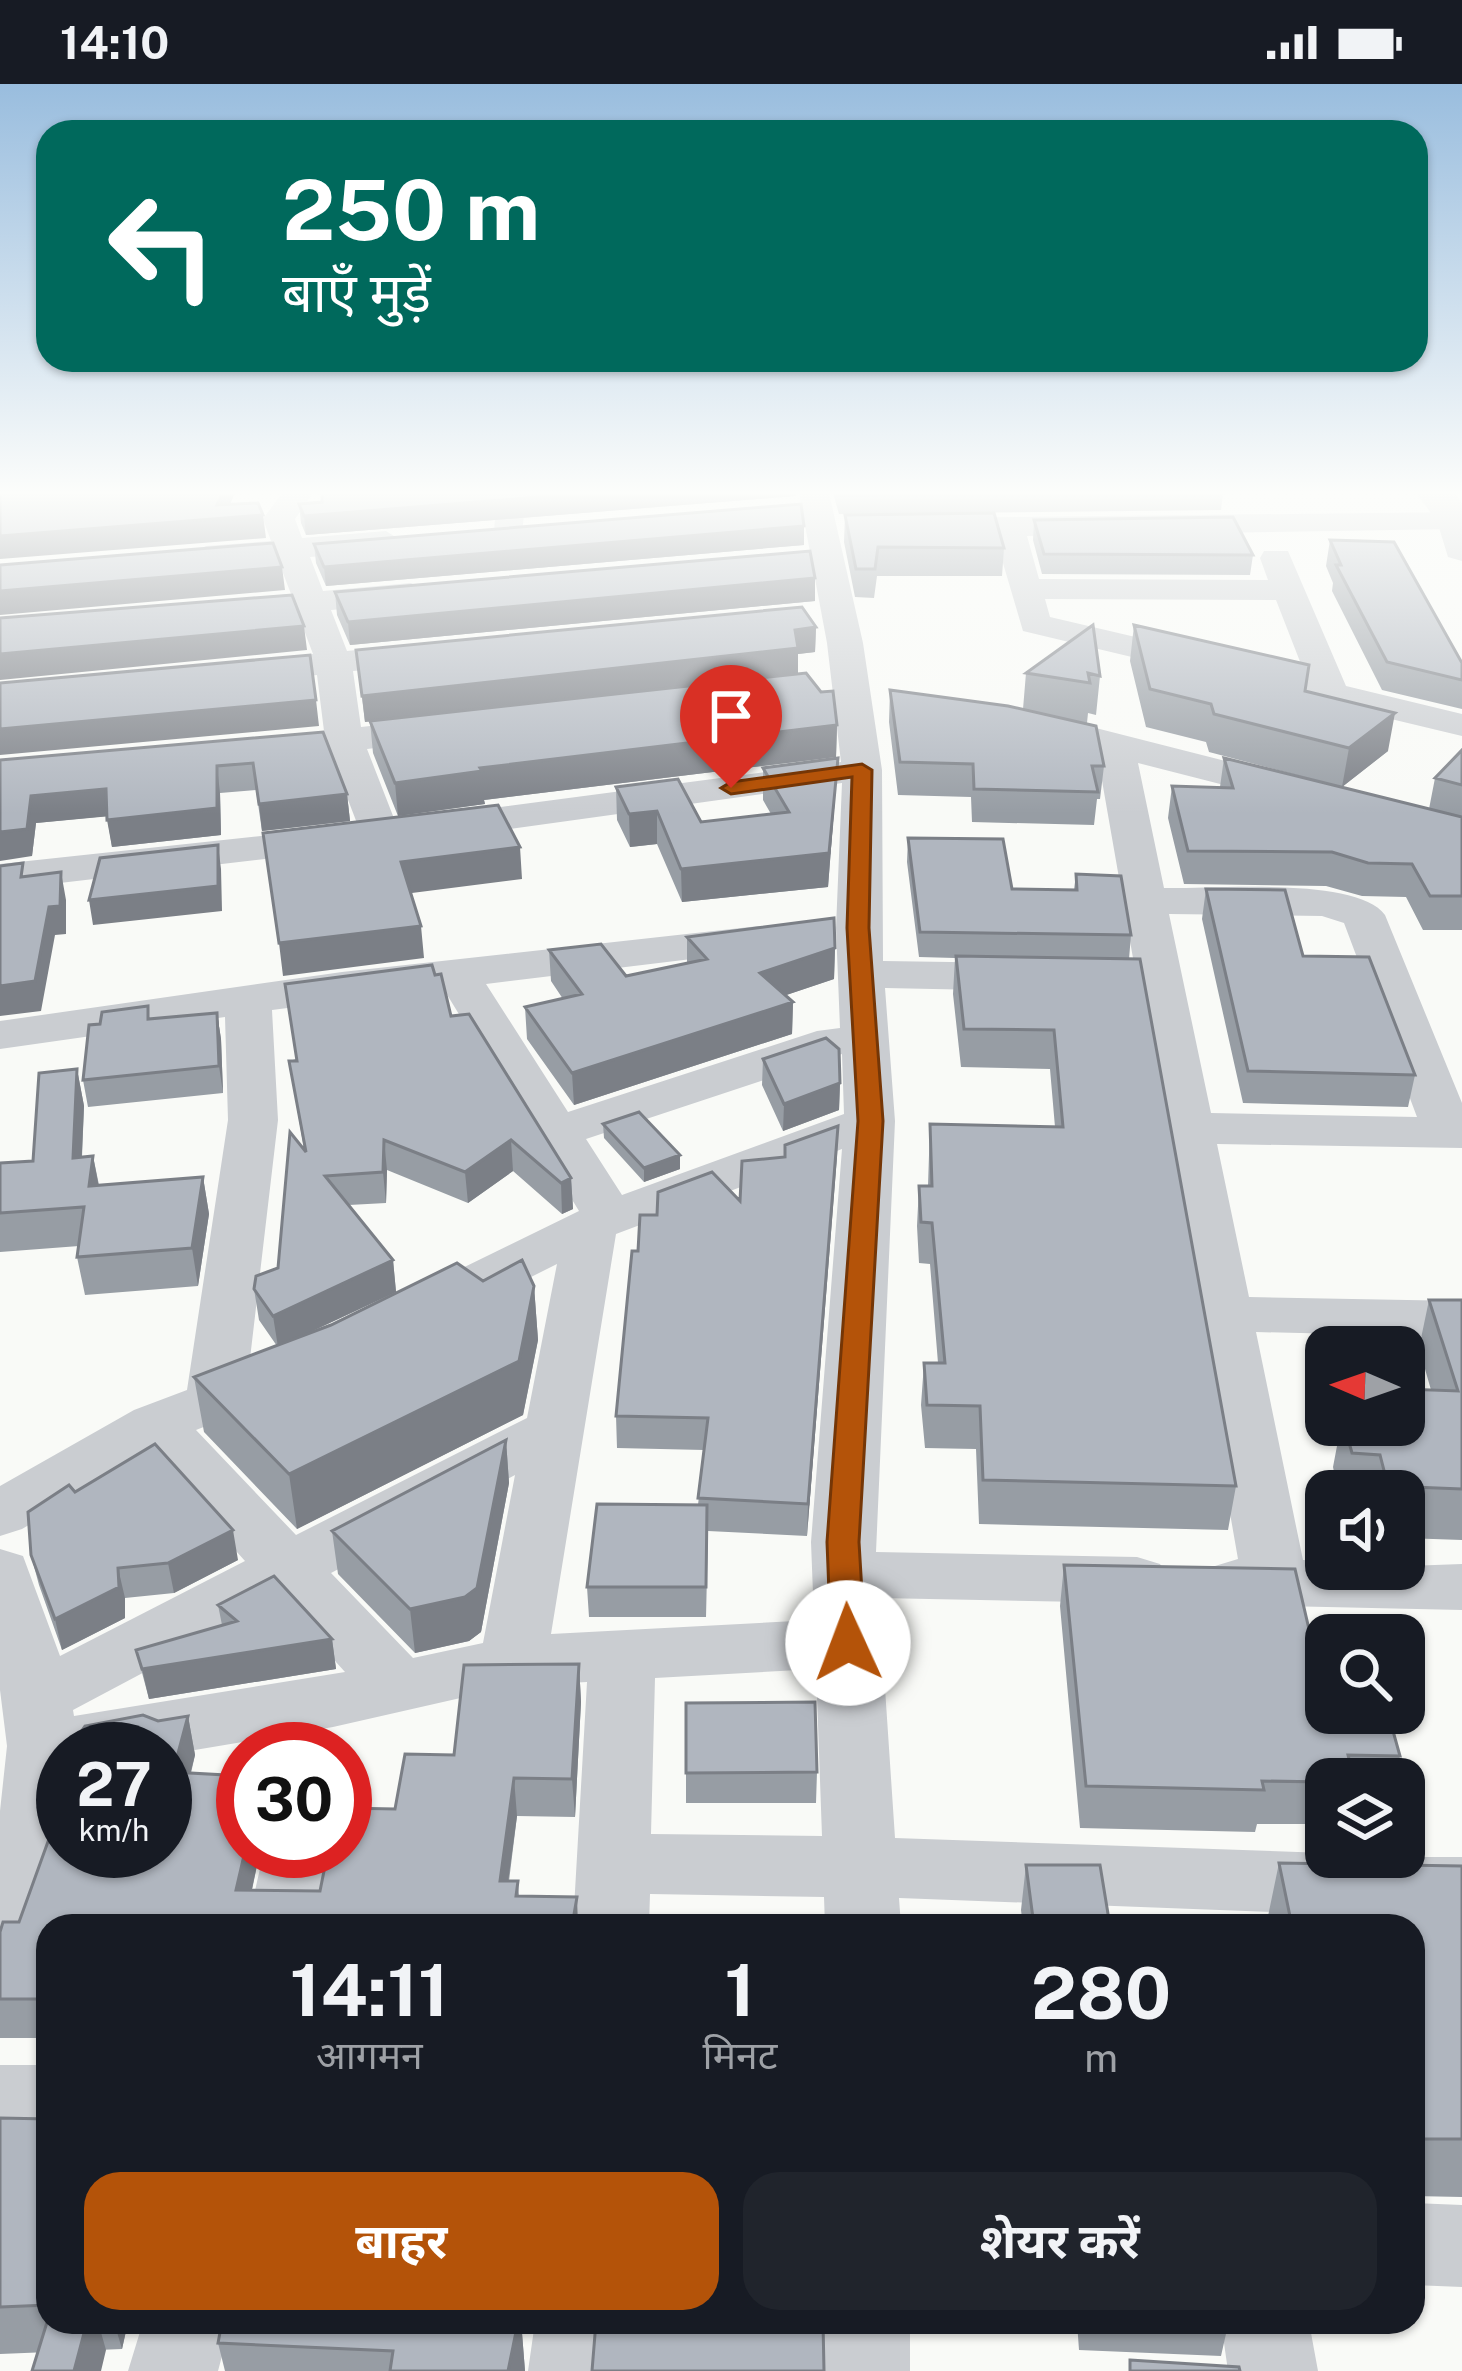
<!DOCTYPE html>
<html lang="hi">
<meta charset="utf-8">
<style>
:root{--surface:#171b24;--page:#20242c;--text:#f1f3f6;--muted:#9ea1a6;--accent:#b45309}
body{margin:0;font-family:"Public Sans","Noto Sans Devanagari",sans-serif;background:var(--page);color:var(--text);height:100vh;display:flex;flex-direction:column;font-size:45px;white-space:nowrap}
*{box-sizing:border-box;margin:0}
p{font-size:39px;color:var(--muted)}
.icon{flex:none;width:66px;height:66px;fill:none;stroke:currentColor;stroke-width:2;stroke-linecap:round;stroke-linejoin:round}
.map{position:relative;flex:1;overflow:hidden}
.drawer{position:absolute;left:36px;top:1830px;width:1389px;height:420px;display:flex;flex-direction:column;background:var(--surface);border-radius:36px;box-shadow:0 3px 9px #0004}
.drawer>*{flex:none}
.top-card{position:absolute;left:36px;top:36px;width:1392px;height:252px;border-radius:36px;box-shadow:0 3px 9px #0004;background:#00695c;color:#fff;overflow:hidden}
.needle{width:78px;rotate:272deg}
.tools{position:absolute;left:1305px;top:1242px;display:grid;gap:24px}
.tools a{display:grid;place-items:center;width:120px;height:120px;border-radius:24px;background:var(--surface);box-shadow:0 3px 9px #0004;font-size:60px}
.speed{position:absolute;left:36px;top:1638px;display:flex;gap:24px;font-size:60px;font-weight:700;text-align:center}
.speed>*{display:grid;place-content:center;width:156px;height:156px;border-radius:50%;background:var(--surface);box-shadow:0 3px 9px #0004;line-height:1}
.speed small{font-size:30px;font-weight:400}
.speed .limit{border:18px solid #d22;background:#fff;color:#111}
.pin{position:absolute;display:grid;place-items:center;width:102px;height:102px;color:#fff;margin:-123px -51px;border-radius:50% 50% 50% 0;rotate:-45deg;box-shadow:0 0 12px #0007}
.pin .icon{rotate:45deg}
.me{position:absolute;width:132px;margin:-66px;rotate:358deg;stroke-linejoin:round;filter:drop-shadow(0 0 9px #0008)}
.turn{display:flex;align-items:center;gap:42px;height:252px;padding:0 48px;font-size:54px}
.turn .icon{width:156px;height:156px;stroke-width:2.5}
.turn b{display:block;font-size:84px;line-height:102px}
.eta{display:flex;justify-content:space-evenly;align-items:center;height:204px;text-align:center}
.eta b{font-size:72px;font-weight:700;line-height:84px}
.primary-button{display:flex;gap:24px;margin-top:auto;padding:24px 48px}
.primary-button a{flex:1;height:138px;border-radius:36px;background:var(--accent);color:#fff;font-size:48px;font-weight:700;line-height:138px;text-align:center}
.primary-button a+a{background:var(--page);color:var(--text)}
.status{display:flex;justify-content:space-between;align-items:center;height:84px;padding:0 60px;background:var(--surface);direction:ltr}
.status svg{height:33px;fill:currentColor}
.map>svg:first-child{display:block}
.lines{fill:none;stroke-linecap:round;stroke-linejoin:round}
.minor{fill:#cacdd1;fill-rule:evenodd}
.tertiary{fill:#cacdd1;fill-rule:evenodd}
.wall{fill:#979da4}
.shaded-wall{fill:#7b7f86}
.building{fill:#b0b6bf;stroke:#7b7f86;stroke-width:3}
.route{fill:#b45309;stroke:#753606;stroke-width:3}
</style>
<div class="status"><b>14:10</b><svg viewBox="0 0 49 12"><path d="M0 12V9h3v3zM5 12V6h3v6zM10 12V3h3v9zM15 12V0h3v12zM26 1h20v11H26zM47 4h2v5h-2z"/></svg></div>
<div class="map">
<svg width="1462" height="2287" viewBox="0 0 1462 2287">
<rect width="100%" height="100%" fill="#f9faf7"/>
<g class="lines">
<path class="minor" d="M282,409h31l-18,26 7,19 84,-7 16,10 -16,10 -76,6 13,34 88,-8 17,10 -17,10 -80,7 16,41 84,-9 18,11 -18,11 -78,7 8,56 82,-9 19,11 -19,11 -76,9 28,72 446,-59 -14,-119 -28,-150h30l34,150 19,127 1,191 143,2 16,4 7,10 -7,10 -16,4 -141,-3 10,133 -19,431 261,5 23,7 10,16 -10,16 -23,7 -258,-5 16,240 431,15v4h136v62l-563,-21 2,28h-76l-1,-29 -174,-3 -1,32h-76l14,-244 -74,4 -180,41 -168,28v-6h-102c0,80 1,121 -36,194l-27,10v-142l7,-65 -7,-56v-141l23,7 37,100 185,-95 -96,-107 -127,75 -22,7v-50l134,-76 53,-20 41,-270 -3,-103 -225,32v-28l342,-49 417,-46 16,3 6,10 -6,10 -289,35 82,128 249,-81 23,-3 -4,-100 6,-145 -462,64 -15,-3 -35,-91 -23,3 -19,-12 5,-8 31,-5 -7,-56 -78,8 -18,-11 18,-11 74,-7 -15,-40 -74,6 -17,-10 17,-10 67,-6 -13,-34 -72,6 -16,-10 16,-10 65,-5 -8,-22zM443,904l136,223 -182,89 -8,12 8,12 20,5 20,-5 120,-60 -30,154 -231,117 -100,-105 91,-36 8,-13 -8,-13 -21,-6 -17,5 29,-247 -6,-110zM842,970l2,60 -222,81 -36,-56zM842,1065l-31,393 3,78 -263,14 65,-400zM515,1391l-32,168 -70,15 -82,-85zM280,1516l65,72 -271,44 -1,-6zM816,1585l6,167 -171,-2 4,-156z
M497,409h30l-6,46 -11,3 -16,-10z
M1462,428v16l-6,1 -429,7 12,43 229,1 -8,-22 4,-7h24l58,135 116,28v22l-439,-105 -28,-95 -70,2 -16,-10 16,-10zM1045,515l231,1 30,77 -256,-60z
M1084,641l224,57 6,9 -6,9 -14,3 -156,-40 26,125c47,1 194,-12 221,27l77,188v45l-245,-4 32,153 213,4v36l-206,-5 47,228 23,1v8l136,-5v46l-224,-5 -23,-7 -10,-16 10,-16 23,-7 -141,-807 -27,-7 -5,-8zM1169,830l153,2 22,7 73,194 -206,-4z
M336,744l15,3 6,9 -6,9 -351,41v-26z
M264,1767h74l-15,75h-76z
M0,1981h48v72h-48z
M1413,2119l49,2v82l-49,-2z
M143,2238h88l-13,49h-90z
M535,2238h88l-5,49h-90z
M822,2238h88v49h-90z
M1221,2238h88l9,49h-90z"/>
<path class="tertiary" d="M1416,409h38l8,10v58l-14,-4 -11,-36z"/>
</g>
<path class="wall" d="M322,409h474l-1,3 -489,39 -5,-12 -2,-19 23,-2z
M833,409h390l-2,17 -382,4z
M845,431l159,33 -2,28h-125l-3,22 -19,-1 -11,-55z
M1034,436l219,35 -3,20 -208,-1 -9,-34z
M1330,456l132,123v46l-80,-19 -50,-99 1,-8 -7,-17z
M314,460l490,1 -478,41 -10,-23z
M815,494v23l-465,44 -13,-30 -2,-23z
M1093,541l7,51 -4,39 -8,-2 -1,10 17,43 -4,33h-3l-3,26 -122,-3 -1,-25 -73,-2 -9,-73 1,-32 133,19 3,-36z
M1134,541l171,66 83,60 -46,36 -133,-35 -3,-10 -60,-15 -16,-66z
M816,543l-1,25 -17,2v19l39,52 -1,32 -352,43 1,4 -87,12 -25,-63 -3,-32 -5,1 -9,-72z
M323,648l24,62 3,27 -88,10 -6,-41 -36,3 1,42 -109,12 -5,-31 -71,7 -4,33 -32,-96z
M1462,666v180h-39l-17,-33 -44,-1 -36,-10 -142,-2 -16,-66 4,-32 48,1 4,-29 205,51 6,-31z
M838,674l-10,129 -146,15 -25,-58 -27,3 -13,-27 -1,-33 85,35 70,-8 -8,-14v-32z
M908,754l104,51 62,1 2,-16 55,61 -2,24 107,527 -8,44 -249,-6 -3,-75 -51,-1 -4,-43 3,-42h14l-8,-99 -11,-1 -2,-37 2,-40h9l2,-62 125,3 -5,-58 -89,-2 -8,-73 2,-36 -36,-1 -12,-95z
M1206,805l97,67 112,119 -7,32 -165,-4 -41,-184z
M687,853l148,11 -1,31 -48,16 7,7 -1,32 -218,71 -47,-66 -2,-32 38,-8 -12,-18 -2,-31 77,26 61,-13z
M217,929l4,26 2,54 -135,14 -5,-27 67,-61z
M451,932l120,162 2,31 -11,5 -49,-43 -45,32 -81,-33 -1,33 -37,2 44,55 3,32 -94,44 181,-55 51,5 4,54 -15,75 -226,114 -93,-97 -10,-55 83,-31 -18,-26 -5,-31 24,-21 26,-119 -15,-88z
M763,975l77,24 -1,27 -56,21 -21,-46z
M77,985l7,37 -2,51 11,-1 6,29 104,-8 6,37 -11,72 -113,9 -8,-38 2,-11 -79,6v-89l33,-2z
M603,1040l77,31v14l-36,13 -40,-44z
M838,1042l-31,410 -99,-5 -2,86h-117l-2,-30 111,-82 6,-55 -87,-2 -1,-32 22,-165 19,-36 83,-14 45,-44z
M1429,1216h33v240l-58,-2v-47h-66l-5,-24 8,-42h63l27,-35 -12,-42z
M506,1356l3,43 -28,149 -12,9 -54,12 -77,-79 -6,-43z
M75,1408l163,68 -64,33 -49,5v20l-63,32 -23,-65 -8,-30z
M1064,1481l336,191 -6,23h-68v45h-69l-2,8 -175,-4 -20,-222z
M218,1521l114,34 4,30 -187,30 -13,-49 86,-25z
M579,1580l2,38 -6,115 -58,-1 -8,65h9l1,15 -471,30v112h-48v-106l19,-10 169,-206 7,39 -4,18 52,78h17l-8,39 68,1 75,-82 59,-54z
M686,1619l131,69 -1,31h-130z
M1279,1779l183,3v331l-49,-1v-270h-145l-1,-5z
M1026,1781l84,61h-87l-2,-16z
M0,2034l48,1v203h80l-6,27 -122,5z
M222,2238h302l-2,11 3,38h-300l-7,-28z
M1077,2238h151v3l-7,31 -142,-6z"/>
<path class="shaded-wall" d="M222,409h13l-11,25 39,-3 3,23 -266,21v-23l217,-31z
M588,409h208l-1,3 -489,39 -2,-19z
M804,442v19l-478,41 -2,-19z
M282,483l3,23 -285,25v-24z
M815,494v23l-465,44 -2,-23z
M304,542l3,24 -307,30v-26z
M816,543l-1,25 -17,2v19l-433,49 -3,-26z
M316,616l3,26 -319,29v-26z
M1395,629l-7,38 -46,36 7,-39z
M837,641l-1,32 -352,43 1,4 -87,12 -3,-33 85,-15z
M838,674l-10,129 -146,15 -1,-33 148,-16z
M217,682l3,27 1,42 -109,12 -5,-27z
M106,705l5,27 -75,7 -4,33 -32,5v-29l31,-36z
M347,710l3,27 -88,10 -3,-27z
M657,727v33l-27,3 -1,-33z
M218,761l3,24 1,42 -129,14 -4,-25z
M520,763l2,32 -118,15 -3,-32z
M61,788l5,28v34l-11,1 -14,76 -41,5v-30l49,-79z
M421,842l3,32 -141,18 -4,-33z
M835,864l-1,31 -74,25v-31z
M793,918l-1,32 -218,71 -2,-32z
M217,929l4,26 2,54 -4,-27z
M77,985l7,37 -4,89 -7,-37z
M840,999l-1,27 -56,21 1,-27z
M838,1042l-1,30 -30,380 1,-32z
M384,1056l3,30 -1,33 -3,-31z
M511,1056l2,31 -45,32 -3,-31z
M680,1071v14l-36,13v-14z
M93,1072l7,37 -11,-7z
M203,1093l6,37 -11,72 -6,-38z
M571,1094l2,31 -11,5 -1,-31z
M393,1176l3,32 -118,55 -5,-31z
M534,1202l4,54 -15,75 -226,114 -8,-55z
M506,1356l3,43 -28,149 -12,9 -54,12 -5,-44z
M233,1446l5,30 -64,33 -6,-30z
M118,1484l7,30v20l-63,32 -7,-31z
M332,1555l4,30 -187,30 -7,-30z
M579,1580l2,38 -6,115 -3,-38z
M188,1632l7,39 -14,55 -8,-38z
M514,1694l3,38 -14,103 -3,-38z
M245,1767h15l-16,75 -8,-36z
M577,1813l1,29h-6z
M87,2238h11l8,28 -5,21h-27z
M114,2238h14l-6,27z
M512,2238h12l-2,11 3,38h-17z"/>
<path class="building" d="M0,409h222l-5,12 41,-2 5,12 -263,21z
M322,409h266l-284,23 -5,-12 23,-2z
M839,409h180l-180,2z
M801,420l3,22 -480,41 -10,-23z
M994,429l10,35 -126,-1 -3,22h-19l-11,-54z
M1233,433l20,38 -209,-1 -10,-34z
M1330,456l64,2 68,121v17l-75,-18 -51,-97h5z
M273,459l9,24 -282,24v-26z
M810,467l5,27 -467,44 -13,-30z
M292,511l12,31 -304,28v-36z
M802,523l14,20 -21,3 3,18 -436,48 -6,-46z
M1093,541l7,51 -12,-3 2,10 -64,-10z
M1134,541l175,40 -4,26 90,22 -46,35 -135,-34 -3,-10 -61,-15z
M310,571l6,45 -316,29v-46z
M806,589l15,19 12,-1 4,34 -357,43 2,3 -87,12 -25,-62z
M890,606l118,16 88,20 8,40h-12l6,26 -124,-3 -1,-25 -73,-2z
M323,648l24,62 -88,10 -6,-41 -36,3v42l-110,12 -1,-31 -75,7 -4,33 -27,3v-72z
M1462,666v35l-27,-7z
M838,674l-9,95 -148,16 -24,-58 -28,3 -13,-27 62,-8 23,43 88,-10 -26,-44z
M1224,674l238,59v79h-32l-18,-32 -44,-1 -36,-11 -144,-1 -16,-65 61,2z
M498,721l22,42 -119,15 20,64 -142,17 -16,-110z
M908,754l95,1 9,50 65,1 -1,-16 45,2 10,59 -211,-3z
M218,761v41l-129,14 11,-42z
M23,779l-2,14 40,-5 -1,34 -11,1 -14,74 -35,5v-120z
M1206,805l79,1 18,66 66,1 46,118 -167,-4z
M834,834l1,30 -75,25 33,29 -221,71 -47,-66 57,-13 -33,-44 52,-6 25,32 81,-17 -20,-22z
M956,872l184,3 96,527 -253,-6 -3,-74 -53,-1 -3,-42h21l-13,-140 -11,-1 -2,-36h13l-2,-62 133,3 -9,-97 -90,-1z
M432,881l3,10 6,-1 10,42 18,-2 102,164 -10,5 -50,-43 -46,32 -81,-32 -1,32 -58,4 68,84 -120,56 -19,-27 2,-13 22,-8 12,-136 16,20 -17,-91h8l-12,-77z
M148,922v13l69,-6 2,53 -136,14 6,-55 11,-1 2,-12z
M826,954l13,11 1,34 -56,21 -21,-45z
M77,985l-4,89 20,-2 -4,30 114,-9 -11,71 -115,9 7,-50 -84,6v-50l33,-2 6,-88z
M639,1028l41,43 -36,13 -41,-44z
M838,1042l-30,378 -110,-6 10,-80 -92,-2 16,-165h6l2,-36h17l1,-23 54,-20 28,29 2,-40 43,-4v-12z
M522,1176l12,26 -15,75 -230,113 -95,-97 137,-52 126,-62 26,18z
M1429,1216h33v189l-74,-3 -8,-31 -28,-2 -8,-28h60v-36l54,2z
M506,1356l-29,148 -12,9 -55,12 -78,-78z
M155,1360l78,86 -65,33 -50,5 1,19 -64,32 -24,-64 -3,-43 41,-27 6,7z
M597,1420l110,1 -1,82h-119z
M1064,1481l231,4 27,116h4v28h62l12,43 -52,-1 6,24h-28v3l-64,-1 2,9 -178,-4z
M274,1492l58,63 -190,30 -6,-19 101,-29 -19,-16z
M579,1580l-7,115 -58,-1 -14,103h18l-2,15 61,1 -5,29h-524v73h-48v-67l3,-10h16l44,-122v51h102v-102h-96l16,-23 58,-11 15,6 30,-5 -15,56 70,4v75h2l-9,39 84,1 8,-40h17v-43l50,1 10,-55 49,1 10,-90z
M815,1618l2,70 -131,1v-70z
M1279,1779l183,3v273h-49v-213h-121z
M1026,1781h74l10,61h-76z
M0,2034l48,1v186l-48,2z
M48,2235v3h39l-13,49h-42z
M222,2238h296l-10,49h-118l3,-20 -175,-8z
M596,2238h227l1,49h-232z
M1141,2238h87v3z
M1130,2276l109,7 1,4h-110z"/>
<linearGradient id="sky" x2="0" y2="1"><stop stop-color="#99bdde"/><stop offset="0.56" stop-color="#fcfdfb"/><stop offset="1" stop-color="#fcfdfb" stop-opacity="0"/></linearGradient>
<rect width="1462" height="730" fill="url(#sky)"/>
<path class="route" d="M862,680l10,6 -3,158 14,193 -24,421 6,101 -17,12 -17,-12 -4,-101 31,-421 -11,-193 5,-151 -121,17 -10,-6 10,-6z"/>
</svg>
<div class="tools">
<a><svg class="needle" viewBox="-14 -14 28 28"><path d="M0-13l5 13h-10z" fill="#e53935"/><path d="M0 13l5-13h-10z" fill="#9ea1a6"/></svg></a>
<a><svg class="icon" aria-label="sound" viewBox="0 0 24 24"><path d="M4 9h4l5-4v14l-5-4H4zM17 9q2 3 0 6"/></svg></a>
<a><svg class="icon" aria-label="search" viewBox="0 0 24 24"><circle cx="10" cy="10" r="6"/><path d="M15 15l6 6"/></svg></a>
<a><svg class="icon" aria-label="layers" viewBox="0 0 24 24"><path d="M12 4l9 5-9 5-9-5zM3 14l9 5 9-5"/></svg></a>
</div>
<div class="speed"><div>27<small>km/h</small></div><div class="limit">30</div></div>
<div class="pin" style="left:731px;top:704px;background:#d93025"><svg class="icon" aria-label="arrive" viewBox="0 0 24 24"><path d="M6 21V4h12l-3 4 3 4H6"/></svg></div>
<svg class="me" style="left:848px;top:1559px" viewBox="-20 -20 40 40"><circle r="19" fill="#fff"/><path d="M0-13L10 11 0 6-10 11z" fill="#b45309"/></svg>
<div class="top-card">
<div class="turn"><svg class="icon" aria-label="left" viewBox="0 0 24 24"><path d="M17 20v-9H6M10 6l-5 5 5 5"/></svg><div><b>250 m</b>बाएँ मुड़ें</div></div>
</div>
<section class="drawer">
<div class="eta">
<div><b>14:11</b><p>आगमन</p></div>
<div><b>1</b><p>मिनट</p></div>
<div><b>280</b><p>m</p></div>
</div>
<div class="primary-button"><a>बाहर</a><a>शेयर करें</a></div>
</section>
</div>
